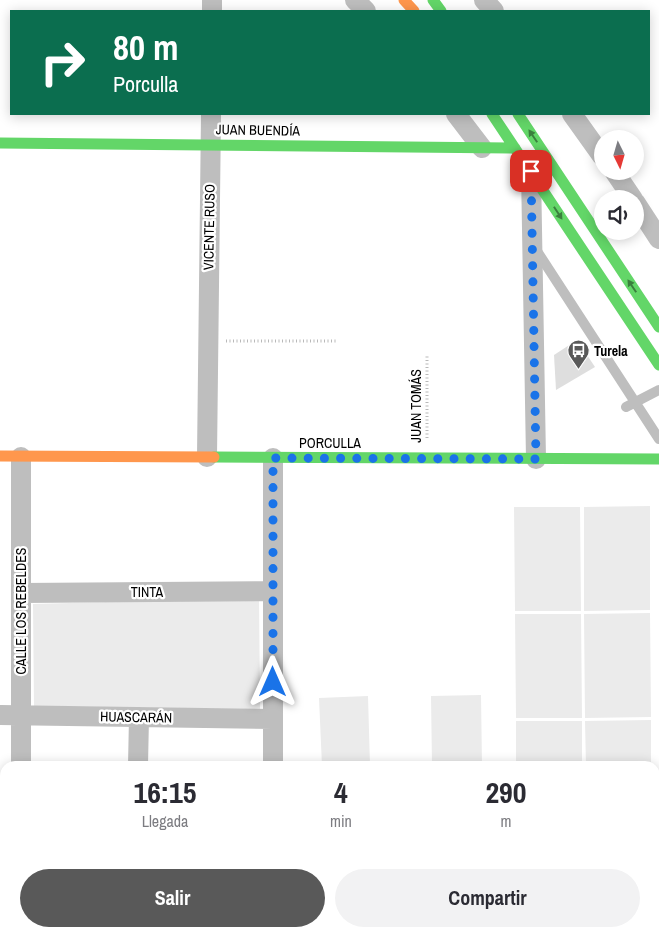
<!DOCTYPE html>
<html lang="es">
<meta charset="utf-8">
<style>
:root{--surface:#fff;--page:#f2f2f3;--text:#2b2b33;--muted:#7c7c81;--accent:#595959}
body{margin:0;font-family:"Archivo Narrow",sans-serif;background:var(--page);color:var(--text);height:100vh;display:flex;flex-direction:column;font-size:19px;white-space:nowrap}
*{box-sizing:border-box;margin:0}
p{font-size:16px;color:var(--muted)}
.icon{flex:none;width:28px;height:28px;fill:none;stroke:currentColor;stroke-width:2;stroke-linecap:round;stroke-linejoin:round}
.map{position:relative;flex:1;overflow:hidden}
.details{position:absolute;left:0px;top:761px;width:660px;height:176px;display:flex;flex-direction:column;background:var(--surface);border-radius:15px 15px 0 0;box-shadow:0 2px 12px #0003}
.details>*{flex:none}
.hud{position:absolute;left:10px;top:10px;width:640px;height:105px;border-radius:0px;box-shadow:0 2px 12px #0003;background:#0b6e4f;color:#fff;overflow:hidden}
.needle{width:32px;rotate:175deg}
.fabs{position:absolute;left:594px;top:130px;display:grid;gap:10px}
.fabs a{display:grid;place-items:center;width:50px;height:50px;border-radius:50%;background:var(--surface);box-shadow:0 2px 12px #0003;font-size:25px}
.pin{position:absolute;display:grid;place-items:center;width:42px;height:42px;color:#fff;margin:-21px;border-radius:10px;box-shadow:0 2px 8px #0006}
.me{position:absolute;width:55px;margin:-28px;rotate:0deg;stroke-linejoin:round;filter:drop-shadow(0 0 4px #0008)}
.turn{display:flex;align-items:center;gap:18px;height:105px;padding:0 20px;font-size:22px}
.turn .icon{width:65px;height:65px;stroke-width:2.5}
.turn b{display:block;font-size:35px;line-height:42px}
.eta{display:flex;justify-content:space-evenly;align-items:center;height:85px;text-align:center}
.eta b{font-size:30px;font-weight:700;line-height:35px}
.action{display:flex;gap:10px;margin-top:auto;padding:10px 20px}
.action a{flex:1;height:58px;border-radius:30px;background:var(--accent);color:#fff;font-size:20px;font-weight:700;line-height:58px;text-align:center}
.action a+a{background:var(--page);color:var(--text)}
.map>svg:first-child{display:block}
.green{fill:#ebebeb}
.building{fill:#dedede}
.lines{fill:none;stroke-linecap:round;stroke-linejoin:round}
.path{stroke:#b9b9b9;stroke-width:3;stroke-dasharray:1 2.5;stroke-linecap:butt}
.lane{stroke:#bebebe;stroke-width:10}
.street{stroke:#bebebe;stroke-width:20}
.fast{stroke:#63d668;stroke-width:11}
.slow{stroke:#ff974d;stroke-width:11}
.oneway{fill:#3b803e}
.route{stroke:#1a73e8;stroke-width:9;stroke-dasharray:0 16.2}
.labels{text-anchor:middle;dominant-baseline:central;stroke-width:4.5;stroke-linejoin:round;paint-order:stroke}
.street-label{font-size:14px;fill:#000;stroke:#fff}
.poi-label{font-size:14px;font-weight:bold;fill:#000;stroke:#fff;text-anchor:start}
</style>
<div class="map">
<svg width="659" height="937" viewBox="0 0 659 937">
<rect width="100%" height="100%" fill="#fff"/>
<path class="green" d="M650,506v104l-66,1v-104z
M514,507h66l1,104h-66z
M259,598l1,111 -226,-3 -1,-102z
M650,613l1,104 -66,1 -1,-104z
M515,614h66l1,104h-66z
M481,695l1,71h-50l-1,-70z
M368,696l2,70h-48l-3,-68z
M651,720v46h-65l-1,-45z
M516,721h66v45h-66z"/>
<path class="building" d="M577,340l18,27 -39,23 -2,-35z"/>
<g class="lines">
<path class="path" d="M226,341h112
M427,438v-84"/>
<path class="lane" d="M535,248l124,191
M626,407l33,-17"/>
<path class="street" d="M355,0l11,11
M484,0l10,11
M212,11v-11
M456,114l26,34
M572,114l30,42
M531,171l5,288
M614,171l19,28
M635,202l24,37
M21,457v309
M207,457l4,-343
M273,458v308
M21,593l252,-2
M0,715l273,4
M138,766l1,-49
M274,932v5
M18,937v-5
M136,937v-5"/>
<path class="fast" d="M433,0l8,11
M492,114l167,251
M518,114l141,213
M0,143l515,5
M214,457l445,2
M636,937l7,-5"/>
<path class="slow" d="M404,0l10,11
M0,456l214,1"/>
</g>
<defs><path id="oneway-solid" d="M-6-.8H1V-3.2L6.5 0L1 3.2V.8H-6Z" transform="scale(1.25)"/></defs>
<g class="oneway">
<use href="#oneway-solid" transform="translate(533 136) rotate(-124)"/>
<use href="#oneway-solid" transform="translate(558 213) rotate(57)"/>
<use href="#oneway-solid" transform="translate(632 286) rotate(-124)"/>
</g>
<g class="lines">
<path class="route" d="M273,682v-224l263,1 -5,-288"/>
</g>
<defs>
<symbol id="bus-pin" viewBox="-11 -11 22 30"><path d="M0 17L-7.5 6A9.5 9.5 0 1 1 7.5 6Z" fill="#595959" stroke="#fff"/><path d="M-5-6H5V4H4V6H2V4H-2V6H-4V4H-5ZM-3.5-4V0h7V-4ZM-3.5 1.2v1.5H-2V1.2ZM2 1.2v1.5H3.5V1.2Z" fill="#fff"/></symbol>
</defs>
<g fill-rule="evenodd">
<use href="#bus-pin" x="566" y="338" width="25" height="34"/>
</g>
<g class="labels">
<g class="street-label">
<text transform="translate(258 130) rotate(1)">JUAN BUENDÍA</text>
<text transform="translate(209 227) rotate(-89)">VICENTE RUSO</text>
<text transform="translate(416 406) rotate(-90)">JUAN TOMÁS</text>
<text x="330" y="443">PORCULLA</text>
<text x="147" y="592">TINTA</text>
<text transform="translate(21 611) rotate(-90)">CALLE LOS REBELDES</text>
<text transform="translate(136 717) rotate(1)">HUASCARÁN</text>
</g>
<g class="poi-label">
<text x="594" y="351">Turela</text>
</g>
</g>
</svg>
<div class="fabs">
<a><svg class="needle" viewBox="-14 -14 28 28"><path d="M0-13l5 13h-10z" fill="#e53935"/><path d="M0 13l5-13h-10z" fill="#7c7c81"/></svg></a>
<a><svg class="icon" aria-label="sound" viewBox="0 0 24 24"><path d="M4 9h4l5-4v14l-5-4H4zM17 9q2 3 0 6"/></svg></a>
</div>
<div class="pin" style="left:531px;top:171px;background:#d93025"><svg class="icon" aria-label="arrive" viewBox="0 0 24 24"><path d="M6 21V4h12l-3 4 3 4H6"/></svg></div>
<svg class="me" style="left:273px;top:682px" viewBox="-20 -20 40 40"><path d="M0-17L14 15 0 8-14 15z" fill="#1a73e8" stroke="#fff" stroke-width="4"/></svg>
<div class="hud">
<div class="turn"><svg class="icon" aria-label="right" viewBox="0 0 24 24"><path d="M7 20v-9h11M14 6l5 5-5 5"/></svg><div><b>80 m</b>Porculla</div></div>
</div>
<section class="details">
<div class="eta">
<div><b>16:15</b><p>Llegada</p></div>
<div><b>4</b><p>min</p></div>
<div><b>290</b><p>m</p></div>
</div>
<div class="action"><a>Salir</a><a>Compartir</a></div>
</section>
</div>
